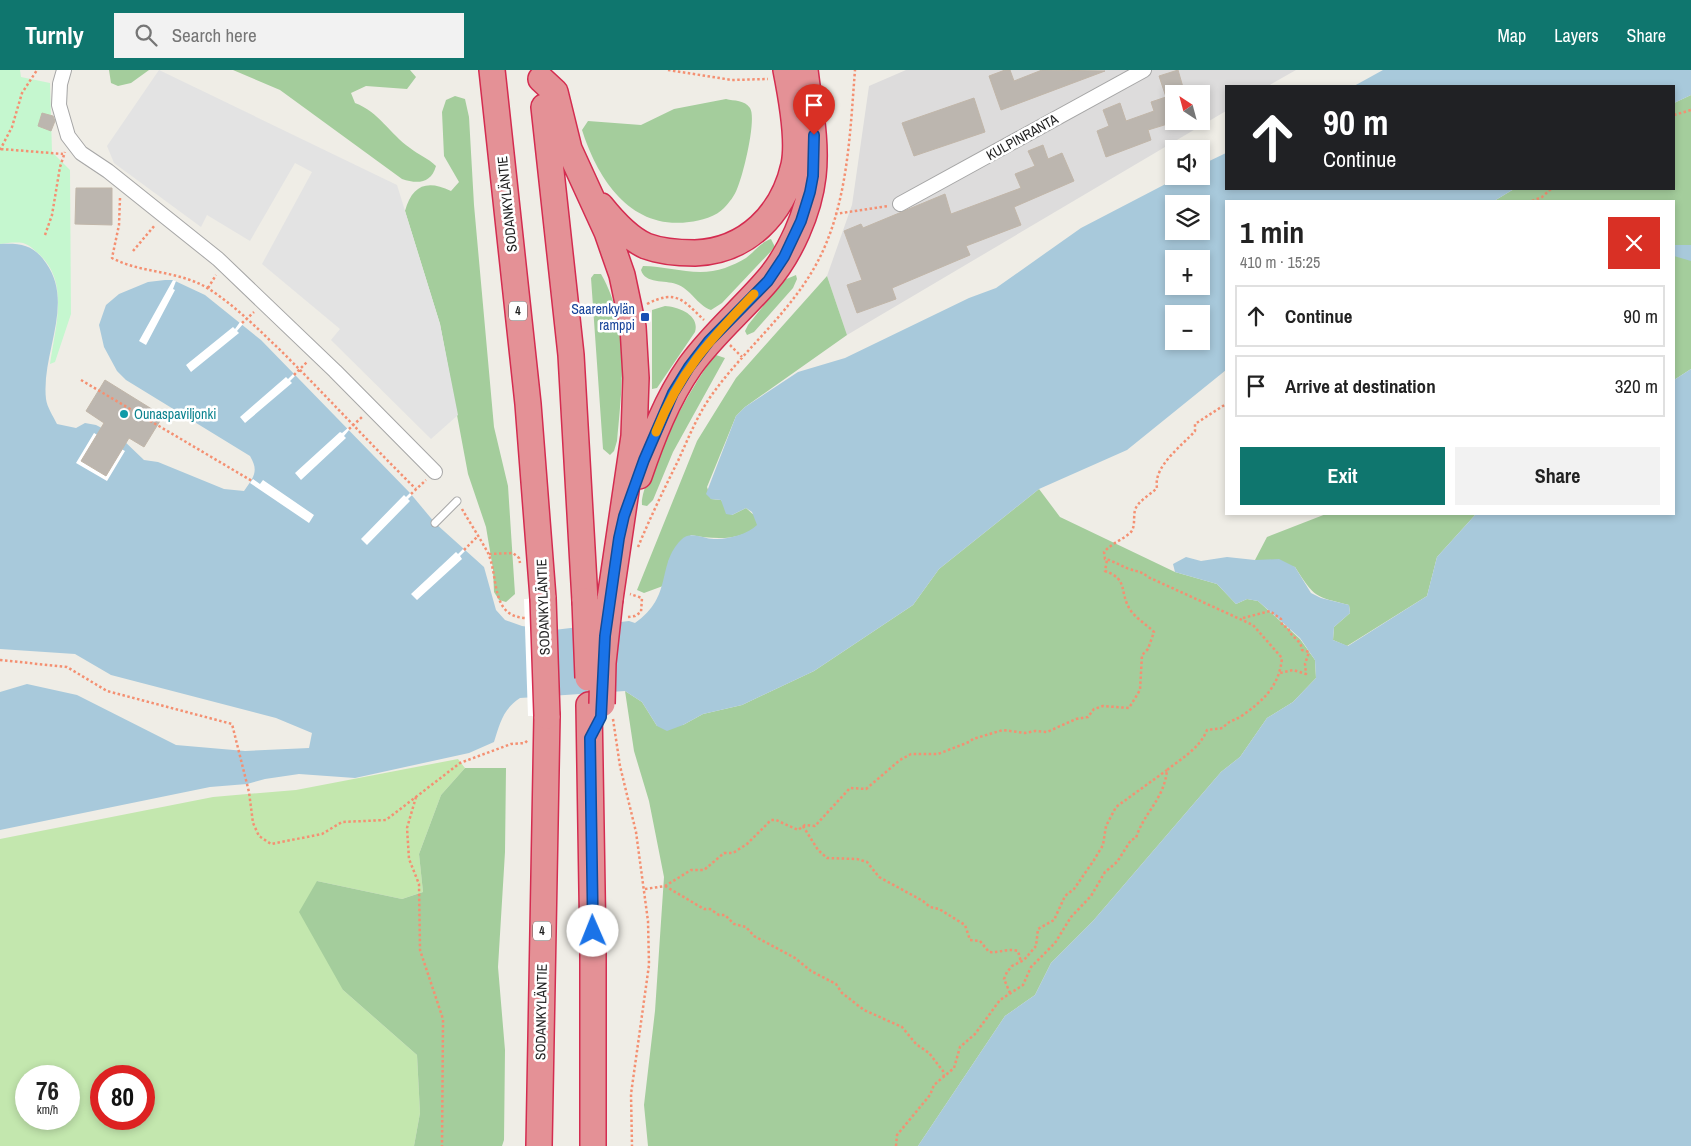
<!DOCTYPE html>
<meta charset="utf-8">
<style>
:root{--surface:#fff;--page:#f2f2f2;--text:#222;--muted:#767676;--line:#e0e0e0;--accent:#0f766e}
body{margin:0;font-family:"Archivo Narrow",sans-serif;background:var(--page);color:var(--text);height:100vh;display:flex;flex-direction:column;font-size:19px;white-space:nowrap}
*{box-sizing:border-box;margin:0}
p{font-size:16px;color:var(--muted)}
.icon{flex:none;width:28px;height:28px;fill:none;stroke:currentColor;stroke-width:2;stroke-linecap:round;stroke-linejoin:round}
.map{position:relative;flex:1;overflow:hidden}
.side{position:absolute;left:1225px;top:130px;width:450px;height:315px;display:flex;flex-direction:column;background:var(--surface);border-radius:0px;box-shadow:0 2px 8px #0003}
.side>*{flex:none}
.banner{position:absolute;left:1225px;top:15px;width:450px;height:105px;border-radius:0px;box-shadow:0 2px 8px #0003;background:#202124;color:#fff;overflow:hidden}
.needle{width:32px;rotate:324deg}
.tools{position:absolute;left:1165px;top:15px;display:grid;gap:10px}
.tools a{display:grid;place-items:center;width:45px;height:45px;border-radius:0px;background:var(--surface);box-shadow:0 2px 8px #0003;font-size:25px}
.speed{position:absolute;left:15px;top:995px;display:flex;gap:10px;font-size:25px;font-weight:700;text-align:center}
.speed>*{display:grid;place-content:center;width:65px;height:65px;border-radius:50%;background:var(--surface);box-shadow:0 2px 8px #0003;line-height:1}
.speed small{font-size:12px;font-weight:400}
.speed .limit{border:8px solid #d22;background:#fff;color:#111}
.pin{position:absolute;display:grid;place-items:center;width:42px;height:42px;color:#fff;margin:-51px -21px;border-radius:50% 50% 50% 0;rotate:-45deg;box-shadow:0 0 5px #0007}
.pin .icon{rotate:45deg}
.me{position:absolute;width:55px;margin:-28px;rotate:359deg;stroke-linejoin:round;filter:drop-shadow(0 0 4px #0008)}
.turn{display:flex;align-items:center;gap:18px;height:105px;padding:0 15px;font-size:22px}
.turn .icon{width:65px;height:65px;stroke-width:2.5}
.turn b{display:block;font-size:35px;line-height:42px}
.round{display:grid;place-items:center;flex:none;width:52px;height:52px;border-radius:0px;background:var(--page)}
.summary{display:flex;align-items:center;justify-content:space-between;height:85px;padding:0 15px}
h1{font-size:30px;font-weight:700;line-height:38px}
.button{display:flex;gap:10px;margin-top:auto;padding:10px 15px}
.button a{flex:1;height:58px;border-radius:0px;background:var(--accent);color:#fff;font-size:20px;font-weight:700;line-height:58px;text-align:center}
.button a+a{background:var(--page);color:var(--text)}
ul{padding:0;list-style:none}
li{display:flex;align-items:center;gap:15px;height:62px;margin:0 10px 8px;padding:0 5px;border:2px solid var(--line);border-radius:0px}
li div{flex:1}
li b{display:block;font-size:19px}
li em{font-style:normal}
header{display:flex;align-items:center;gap:30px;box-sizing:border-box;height:70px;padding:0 25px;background:var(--accent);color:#fff}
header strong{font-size:24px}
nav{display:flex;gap:28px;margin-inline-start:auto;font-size:18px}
.search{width:350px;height:45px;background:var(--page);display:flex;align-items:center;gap:12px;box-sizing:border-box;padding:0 18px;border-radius:0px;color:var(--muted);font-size:19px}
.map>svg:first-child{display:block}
.residential{fill:#dddcdc;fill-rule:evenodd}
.grass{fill:#c3e7ae;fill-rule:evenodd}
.forest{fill:#a4cd9c}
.park{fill:#c5f7cf}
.parking{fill:#e3e3e3}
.water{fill:#a8c9db;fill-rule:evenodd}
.pier{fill:#fff}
.building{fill:#bcb6af;stroke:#c1b6a9}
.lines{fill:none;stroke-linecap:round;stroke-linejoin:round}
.lane-casing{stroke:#a6a6a6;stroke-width:9}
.street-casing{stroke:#a6a6a6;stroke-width:16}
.highway-casing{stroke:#d42c50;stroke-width:28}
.path{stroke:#f49072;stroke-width:2.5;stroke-dasharray:2.5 2.5;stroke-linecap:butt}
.lane{stroke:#fff;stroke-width:7}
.street{stroke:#fff;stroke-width:14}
.highway{stroke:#e49196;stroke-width:25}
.highway-bridge-casing{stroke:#d42c50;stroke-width:28;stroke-linecap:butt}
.highway-bridge{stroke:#e49196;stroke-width:25}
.route-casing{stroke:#114b97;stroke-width:12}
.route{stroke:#1a73e8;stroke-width:9}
.slow{stroke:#f59e0b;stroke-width:9}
.transit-dot{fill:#1a4fb4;stroke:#fff;stroke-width:2}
.culture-dot{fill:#0f9aa8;stroke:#fff;stroke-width:2}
.labels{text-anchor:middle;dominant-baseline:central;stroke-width:5;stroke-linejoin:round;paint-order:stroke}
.shield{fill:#fff;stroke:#626262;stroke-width:1}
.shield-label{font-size:12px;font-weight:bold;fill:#1f1f1f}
.street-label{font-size:14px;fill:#1f1f1f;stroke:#fff}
.transit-label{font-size:14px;fill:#164399;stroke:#fff;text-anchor:end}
.culture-label{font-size:14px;fill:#0d838f;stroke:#fff;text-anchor:start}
</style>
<header>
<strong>Turnly</strong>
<div class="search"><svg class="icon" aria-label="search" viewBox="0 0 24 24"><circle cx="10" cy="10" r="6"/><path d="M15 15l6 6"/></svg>Search here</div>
<nav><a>Map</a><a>Layers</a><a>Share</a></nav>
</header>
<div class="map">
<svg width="1691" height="1076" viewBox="0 0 1691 1076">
<rect width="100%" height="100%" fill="#efede6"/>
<path class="residential" d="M906,0h390l-28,16h-42v25l-379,224 -20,-59 25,-71 17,-119zM1174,24h27v27h-27z"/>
<path class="grass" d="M458,689l7,9 -24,27 -22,59 4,38 -21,7 -85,-18 26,109 74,65 3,58 -6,33h-414v-307l213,-42 83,-7zM26,1006h43v43h-43zM101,1006h43v43h-43z"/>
<path class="forest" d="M109,0h40l-18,13 -13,3 -7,-3z
M233,0h177l6,7 -9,12 -41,-3 -15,7 4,10c24,9 35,31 55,45 9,7 18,10 26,18 -5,18 -19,18 -34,13l-122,-89z
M1691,25v274l-17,11v-179h-180l20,-12h160v-86z
M455,26l10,3 4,18 5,88 20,222 14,59 7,108 -9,8 -7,-2 -5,-8 -1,-23 -7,-42 -18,-53 -28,-150 -35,-113c7,-25 21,-32 46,-20l8,-9 -15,-26 -2,-44 4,-12z
M726,29c8,2 19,1 24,9 7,11 -7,68 -13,81 -2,6 -8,14 -13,19 -7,8 -24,13 -35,14 -58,8 -91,-42 -107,-92l6,-9 53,4 33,-16z
M771,169l4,8 -53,56 -11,7c-14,-5 -20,-21 -35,-26 -11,-4 -31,0 -35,-14l2,-4c27,0 54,12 82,2 7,-3 15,-6 21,-10 8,-6 15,-16 25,-19z
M594,204h7c29,50 21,113 16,167l-3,10 -4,4 -7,-6 -12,-171z
M796,205l1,4 -4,9 -39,44 -7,3 -2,-4 3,-6 36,-45z
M827,206l20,59 -102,72 -9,9 -29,71 4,12 10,1 11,15 14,-7 10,9 2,8c-17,17 -46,14 -67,10l-22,25 -6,26 -19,7 -7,-3 60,-149 39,-63z
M665,236c14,1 35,9 30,26l-38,56 -5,1v-79z
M716,285l9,3 -52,94 -20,48 -6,6 -5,-1c-2,-25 55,-131 74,-150z
M1039,419l21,28 115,55 42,12 19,20 11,-5 11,2 42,38 15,21 1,18 -23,24 -26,16 -27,39 -19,15 -128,149 -42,42 -16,32 -30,21 -87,130h-270l-4,-41 11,-94 9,-134 -15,-76 -15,-50 -9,-60 17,11 15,24 26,-1 20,-11 39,-9 72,-34 99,-66 26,-36z
M1326,444h150l-39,43 -10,39 -80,50 -14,-6 1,-13 16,-14 -1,-8c-35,-9 -34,-7 -54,-38l-40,-7 12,-23z
M465,698h41l-1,84 -7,115 7,83 -1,90 -2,6h-88l6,-33 -3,-58 -74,-65 -44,-78 18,-31 85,18 21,-7 -4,-38 22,-59z"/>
<path class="park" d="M0,0h20l1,7 29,6 2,69 18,18 1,144 -16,48 -5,2c5,-36 20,-82 -11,-110 -5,-4 -9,-9 -16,-11 -7,-1 -16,0 -23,1z"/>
<path class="parking" d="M159,0l238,115 43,139 18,91 -27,24 -100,-99 9,-11 -78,-65 50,-92 -17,-9 -45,78 -43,-26 -6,12 -87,-64 -7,-17z"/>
<path class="water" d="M1383,0h308v25l-17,8v-17h-320z
M1226,83v36h288l-20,12h-268v169l-99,80 -88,39 -100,80 -26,36 -99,66 -72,34 -39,9 -20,11 -16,6 -10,-5 -15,-24 -17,-11 -105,7c-17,11 -20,25 -26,44l-25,11 -114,25 -56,-4 -34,5 -18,5 -37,3 -210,43v-138l27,-8 50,11 99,50 69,6 64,-3 3,-15 -36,-15 -165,-43 -36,-21 -75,-5v-405c21,-1 34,1 46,19 29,41 -5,90 0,136 1,8 7,17 11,25l19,4 9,-5 11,2 25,13 23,22 14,2 66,27 20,2c10,-14 15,-20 6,-35l-124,-76 -9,-9 -13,-24 -5,-22 7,-20 13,-11 29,-12 17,-2h8l32,15 56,45 149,153 25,30 49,44 12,43 9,10 17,6 32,4 75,-9 6,2c39,-27 21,-58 46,-83 9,-10 22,-1 33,-1 13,1 34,-5 43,-14l-5,-13 -6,-4 -14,7 -6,-1 -5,-14 -10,-1 -5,-5 30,-78 9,-9 53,-35 47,-14 124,-60 27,-10 85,-60 100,-52h20v-11zM1174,134h27v27h-27zM1174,189h27v27h-27zM1174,244h27v27h-27z
M1674,175h17v16l-17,-5z
M1691,299v777h-773l87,-130 30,-21 16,-32 42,-42 128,-149 19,-15 27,-39 26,-16 23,-24 -1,-18 -15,-22 -42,-37 -11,-2 -11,5 -19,-20 -42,-12 -2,-8 13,-7 15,4 26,-4 28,3 24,-1 16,8 16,26 10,5 28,7 1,8 -16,14 -1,13 15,6 79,-50 10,-39 39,-43h198v-134z"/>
<path class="pier" d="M173,210l3,1 -3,8 2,1 -29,55 -7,-4z
M240,252l3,2 -6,7 2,2 -48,39 -5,-7 47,-38 2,2z
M293,304l2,2 -5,5 2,2 -47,40 -5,-6 46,-40 2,2z
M348,358l1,2 -5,6 2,2 -45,42 -6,-7 45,-41 2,1z
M94,363l31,18 -18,30 -31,-18z
M253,409l7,5 3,-4 51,35 -5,8 -59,-40z
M410,423l2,2 -4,4 2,2 -43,44 -6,-6 43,-44 2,2z
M463,479l2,2 -5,5 2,3 -45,41 -6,-6 45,-42 2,2z
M553,528l4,117 -29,1 -4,-117z"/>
<path class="building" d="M1005,0h5l4,11 28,-11 63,1 -104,39 -12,-34z
M1178,0l7,24h-11v28l-26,8 3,10 -45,17 -9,-26 12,-5 -6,-16 17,-7 6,18 28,-10 -3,-9 15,-5 -7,-21z
M974,28l11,34 -71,24 -12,-33z
M42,43l11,3 2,5 -4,10 -13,-5z
M1043,75l5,14 14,-6 12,28 -60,26 7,18 -55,21 4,9 -78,33 4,11 -39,14 -10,-28 15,-5 -18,-49 17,-7 2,4 82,-34 6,20 70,-26 -6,-14 20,-8 -7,-15z
M76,118h36v37l-37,-1z
M105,310l58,36 -19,31 -15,-9 -23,38 -25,-15 23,-38 -18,-12z"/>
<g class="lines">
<defs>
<path id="lane" d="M435,453l22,-22"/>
<path id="street" d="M64,0l-4,14 -1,21 9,31 13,17 27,18 110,88 117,112 100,101
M900,134l244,-134"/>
<path id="highway" d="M492,0l36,334 15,194
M541,9l14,13 14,57 38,83 15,43 11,52 3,51 -2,58 -24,163
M544,37l27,248 14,246
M601,136c12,15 27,32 45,40 16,6 33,7 49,7 52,-2 88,-39 99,-88 5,-24 -3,-70 -8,-95
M639,406c13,-38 28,-77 51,-110 22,-31 51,-55 76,-84 24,-27 43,-70 47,-106 4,-36 -4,-71 -8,-106
M589,635l4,245v196
M539,1076l8,-430"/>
</defs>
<use href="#lane" class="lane-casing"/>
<use href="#street" class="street-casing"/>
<use href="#highway" class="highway-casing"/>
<path class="path" d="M668,0l64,10 36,-1
M1674,45l17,-5
M1,79l62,5
M0,80l12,-23 10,-34 15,-23
M120,128l-1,27 -7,33c30,16 67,12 97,31 25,16 47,38 69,59 47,46 91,95 138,141
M1532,131l10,-4 9,-8
M835,144l53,-8
M45,165l7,-20 8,-48 5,-15
M133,181l22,-26
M208,218l8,-13
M647,234c29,-15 36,-4 57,16
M242,253l12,-11
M730,275l12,12
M294,305l13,-13
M81,310l171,101
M349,359l13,-12
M411,424l15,-14
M462,439c8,14 18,29 26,44 11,24 2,63 37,65
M638,477c12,-29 26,-58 40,-86 10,-22 19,-45 33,-65 33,-47 81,-84 108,-137 29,-57 31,-126 36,-189
M464,480l13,-13
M489,484l24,-1 6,5 1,5
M628,547l7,-1 6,-4 1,-14 -12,-4
M1243,548l27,-7 11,8 1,6 6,3c3,10 13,11 14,22l7,2 -4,12 1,10 -13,-4 -13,3
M0,590l67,7 40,24 125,33 17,68 4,31 6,13 12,8 51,-10 20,-12 44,-2 74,-57 51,-19 14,-1 3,-3
M613,649l7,47 16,66 12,89 1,44 -18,129 1,52
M416,727l-9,31 2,31 10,25 1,66 23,69 -1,127
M803,756l15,24 9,8 30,1 10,3 12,15 44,24 7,6 9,2 26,16 5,15 10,1 9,11c11,1 18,-4 29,-1l3,11
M665,816l39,23h6l9,6h6l9,9 12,3 8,9 41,22 16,13 25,13 6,9 22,17 38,17 14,17 13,9 14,18 1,7
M645,819l20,-3 26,-16h13l20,-17h9l14,-9 24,-24h5l22,10 7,-5 10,1 35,-38 16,1 34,-29 11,-6h27l31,-12 4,-3 30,-9 22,3 10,-2 12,1 29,-13 12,-2 6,-8 9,-3 26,2 11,-18 2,-35 6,-6 6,-17c-7,-7 -17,-13 -23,-21 -13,-19 -1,-31 -26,-40l2,-11
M1010,923l-6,-14 3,-7 5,-6 12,-6 12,-14 2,-17 16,-9 11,-24 9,-7 20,-29 9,-15 3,-19 10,-19 51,-37
M896,1076l1,-11 33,-40 4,-10 20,-17 6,-21 15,-13 25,-34 23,-15 8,-18 24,-24 16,-26 20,-21 14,-24 12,-10 14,-22 5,-2c8,-26 28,-38 31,-68 14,-11 33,-22 40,-40l16,-2c5,-7 10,-7 17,-11 23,-16 39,-30 42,-59l-29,-33 -105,-48c-7,-6 -10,-5 -19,-8 -8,-3 -15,-8 -24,-10l-1,-7c8,-9 18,-12 26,-19 6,-6 3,-15 5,-23 3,-9 15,-15 22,-22 -4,-22 25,-42 38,-57v-7l31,-20"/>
<use href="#lane" class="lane"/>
<use href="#street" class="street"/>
<use href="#highway" class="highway"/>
<defs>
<path id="highway-bridge" d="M543,528l4,118
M585,531l3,77
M602,634l1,-41 7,-64"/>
</defs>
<use href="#highway-bridge" class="highway-bridge-casing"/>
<use href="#highway-bridge" class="highway-bridge"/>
</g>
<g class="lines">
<defs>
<path id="route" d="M593,861l-3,-193 11,-21 4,-81 14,-98 5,-22 20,-56 29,-67 16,-26 20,-26 59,-60 16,-24 17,-36 9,-29 3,-16 1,-41"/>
</defs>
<use href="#route" class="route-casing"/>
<use href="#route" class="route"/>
<path class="slow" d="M656,362c24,-61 54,-92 98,-138"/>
</g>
<rect class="transit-dot" x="640" y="242" width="10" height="10" rx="2.5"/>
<circle class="culture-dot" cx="124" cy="344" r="5"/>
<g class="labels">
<g class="shield">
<rect x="509" y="231.5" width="18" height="19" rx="4"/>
<rect x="533" y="851.5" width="18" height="19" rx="4"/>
</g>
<g class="shield-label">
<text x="518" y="241">4</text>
<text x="542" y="861">4</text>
</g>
<g class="street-label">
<text transform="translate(1022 67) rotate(-29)">KULPINRANTA</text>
<text transform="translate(507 134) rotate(-96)">SODANKYLÄNTIE</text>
<text transform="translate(543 537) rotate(-92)">SODANKYLÄNTIE</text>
<text transform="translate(541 942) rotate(-89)">SODANKYLÄNTIE</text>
</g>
<g class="transit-label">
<text x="635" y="239">Saarenkylän<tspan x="635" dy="16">ramppi</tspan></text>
</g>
<g class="culture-label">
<text x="134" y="344">Ounaspaviljonki</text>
</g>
</g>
</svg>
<div class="tools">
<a><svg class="needle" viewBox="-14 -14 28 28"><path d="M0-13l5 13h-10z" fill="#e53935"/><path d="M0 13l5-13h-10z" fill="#767676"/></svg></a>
<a><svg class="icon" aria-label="sound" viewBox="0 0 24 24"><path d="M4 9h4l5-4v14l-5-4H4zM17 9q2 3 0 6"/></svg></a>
<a><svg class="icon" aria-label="layers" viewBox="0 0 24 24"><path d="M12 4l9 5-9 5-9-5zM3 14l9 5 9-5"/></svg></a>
<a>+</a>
<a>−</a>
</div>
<div class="speed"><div>76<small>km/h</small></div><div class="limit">80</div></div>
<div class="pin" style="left:814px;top:65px;background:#d93025"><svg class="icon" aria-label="arrive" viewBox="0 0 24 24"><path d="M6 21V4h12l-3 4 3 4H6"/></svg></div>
<svg class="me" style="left:593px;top:861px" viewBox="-20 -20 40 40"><circle r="19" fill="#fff"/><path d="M0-13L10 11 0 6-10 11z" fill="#1a73e8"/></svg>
<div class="banner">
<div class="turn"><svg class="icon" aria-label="ahead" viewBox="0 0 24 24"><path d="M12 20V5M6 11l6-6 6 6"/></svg><div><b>90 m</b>Continue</div></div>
</div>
<section class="side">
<div class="summary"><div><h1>1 min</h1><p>410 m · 15:25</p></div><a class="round" style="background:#d93025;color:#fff"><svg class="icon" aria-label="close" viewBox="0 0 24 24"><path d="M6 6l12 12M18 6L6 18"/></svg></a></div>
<ul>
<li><svg class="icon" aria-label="ahead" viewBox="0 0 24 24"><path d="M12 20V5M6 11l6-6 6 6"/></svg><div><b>Continue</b></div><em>90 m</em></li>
<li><svg class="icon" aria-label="arrive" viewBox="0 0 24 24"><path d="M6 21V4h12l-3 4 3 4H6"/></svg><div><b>Arrive at destination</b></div><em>320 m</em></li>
</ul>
<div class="button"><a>Exit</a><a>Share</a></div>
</section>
</div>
